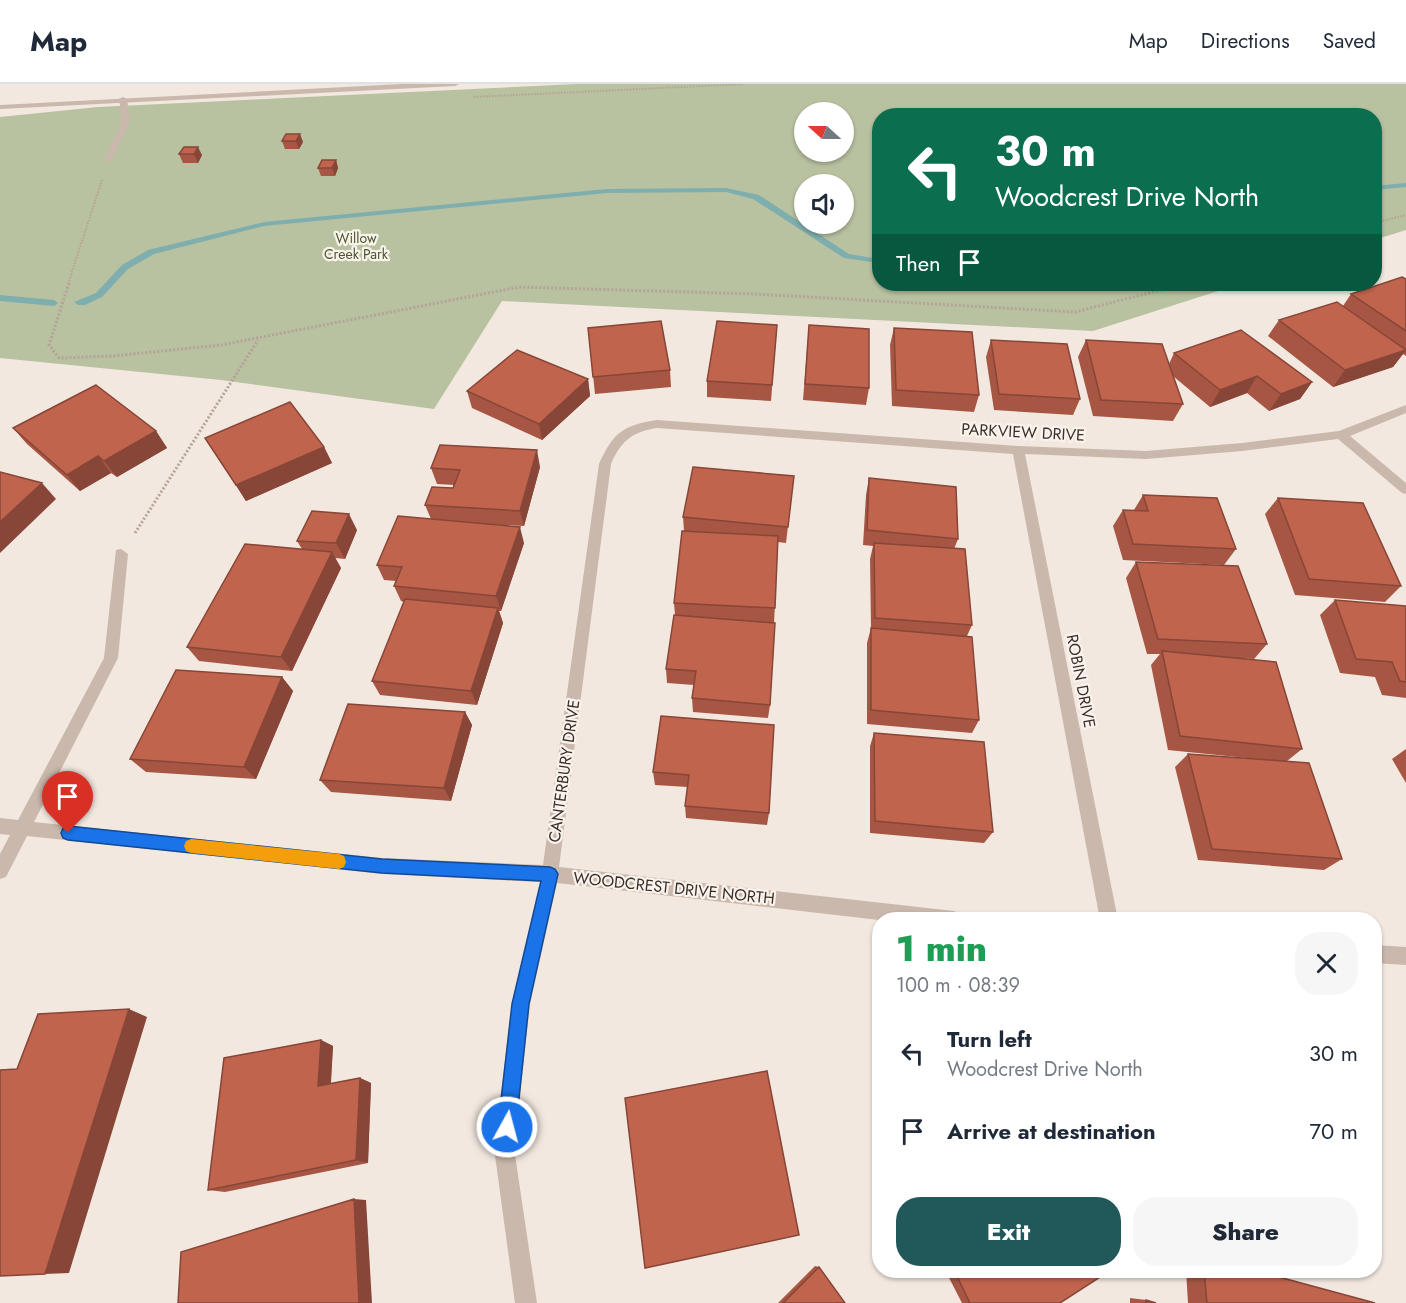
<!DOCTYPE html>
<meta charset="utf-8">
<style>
:root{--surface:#fff;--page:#f6f6f7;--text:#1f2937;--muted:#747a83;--line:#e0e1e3;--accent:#215859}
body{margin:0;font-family:Jost,sans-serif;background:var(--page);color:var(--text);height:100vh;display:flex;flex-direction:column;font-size:22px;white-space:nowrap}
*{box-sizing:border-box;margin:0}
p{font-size:20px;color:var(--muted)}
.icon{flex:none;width:33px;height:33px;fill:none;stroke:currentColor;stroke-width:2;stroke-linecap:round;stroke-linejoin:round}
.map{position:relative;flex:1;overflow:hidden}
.drawer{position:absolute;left:872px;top:828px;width:510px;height:366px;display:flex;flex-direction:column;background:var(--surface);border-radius:24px;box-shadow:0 2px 4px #0004}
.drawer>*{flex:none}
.guide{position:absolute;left:872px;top:24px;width:510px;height:183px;border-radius:24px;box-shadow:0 2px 4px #0004;background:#0b6e4f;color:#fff;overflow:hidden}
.needle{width:39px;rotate:291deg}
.tools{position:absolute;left:794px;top:18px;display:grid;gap:12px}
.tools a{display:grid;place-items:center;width:60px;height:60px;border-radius:50%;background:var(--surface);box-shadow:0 2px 4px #0004;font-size:30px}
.pin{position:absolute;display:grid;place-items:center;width:51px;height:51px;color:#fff;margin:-62px -26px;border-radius:50% 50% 50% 0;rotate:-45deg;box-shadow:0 0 6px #0007}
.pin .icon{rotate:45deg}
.me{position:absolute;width:66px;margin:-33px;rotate:7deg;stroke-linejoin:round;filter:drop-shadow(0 0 4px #0008)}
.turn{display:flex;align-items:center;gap:21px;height:126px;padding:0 24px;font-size:27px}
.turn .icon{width:78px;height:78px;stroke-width:2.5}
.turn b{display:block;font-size:42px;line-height:51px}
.then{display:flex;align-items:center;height:57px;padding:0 24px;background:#0003;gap:12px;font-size:22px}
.round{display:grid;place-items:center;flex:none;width:63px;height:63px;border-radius:24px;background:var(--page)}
.summary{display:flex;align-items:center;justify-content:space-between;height:102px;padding:0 24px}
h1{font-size:36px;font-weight:800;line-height:45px;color:#1e9e55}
.cta{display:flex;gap:12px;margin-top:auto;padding:12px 24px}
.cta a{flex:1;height:69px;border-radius:24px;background:var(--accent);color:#fff;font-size:24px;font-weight:800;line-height:69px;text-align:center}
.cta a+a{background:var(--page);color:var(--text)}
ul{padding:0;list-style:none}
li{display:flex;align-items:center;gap:18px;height:78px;padding:0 24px}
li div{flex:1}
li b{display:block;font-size:22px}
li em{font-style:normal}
header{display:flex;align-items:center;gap:36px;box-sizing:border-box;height:84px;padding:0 30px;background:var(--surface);border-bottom:2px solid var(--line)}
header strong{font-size:28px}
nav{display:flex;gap:33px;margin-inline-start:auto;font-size:21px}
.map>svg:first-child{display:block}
.green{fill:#b8c1a0;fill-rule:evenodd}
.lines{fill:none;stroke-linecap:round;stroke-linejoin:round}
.stream{fill:#7faeae;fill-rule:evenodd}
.path-far1{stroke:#b6a296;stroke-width:2;stroke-dasharray:1.5 1.5;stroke-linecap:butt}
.path{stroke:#b6a296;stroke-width:3;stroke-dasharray:2 2;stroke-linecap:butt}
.service{fill:#cab8ac;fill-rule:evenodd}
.minor{fill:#cab8ac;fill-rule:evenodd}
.tertiary{fill:#cab8ac;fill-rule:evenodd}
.wall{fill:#a65643}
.shaded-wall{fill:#874637}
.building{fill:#c1644e;stroke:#874637;stroke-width:1.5}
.route{fill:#1a73e8;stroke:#114b97;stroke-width:1.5}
.slow{fill:#f59e0b}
.labels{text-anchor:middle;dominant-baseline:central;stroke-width:4.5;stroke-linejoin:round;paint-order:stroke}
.far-park-label{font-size:14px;fill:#4a562f;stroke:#faf3ec}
.street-label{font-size:16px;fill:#382e2a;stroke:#faf3ec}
</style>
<header>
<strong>Map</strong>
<nav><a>Map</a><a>Directions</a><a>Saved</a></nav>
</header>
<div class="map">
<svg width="1406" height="1219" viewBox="0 0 1406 1219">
<rect width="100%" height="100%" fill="#f2e8e0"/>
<path class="green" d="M577,0h829v146l-32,10v-124h-495v168h361l-147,47 -591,-30 -68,108 -213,-29 -221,-22v-241l98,-10zM804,28h39v40h-39zM804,100h39v40h-39z"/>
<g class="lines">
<path class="stream" d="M1406,99v4l-32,3v-4z
M726,104l33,7 90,59 30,5v4l-35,-5 -91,-59 -27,-7 -119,1 -343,33 -110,28 -26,15 -26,28 -17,8h-7l-4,-3 22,-9 26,-28 26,-15 116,-28 343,-33z
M0,211l54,5 4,3 -4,3 -54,-5z"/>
<path class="path-far1" d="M474,13l270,-13
M1374,139l32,-8
M68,200l34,-104"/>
<path class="path" d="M69,199l-20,62 10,13 54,-2 108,-11 298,-58 236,7 320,18 109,-28
M135,449l123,-193"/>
<path class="service" d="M123,13l4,2 3,22 -18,39 -7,2 -1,-2 18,-39 -3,-22z"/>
<path class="minor" d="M1406,321v8l-56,23 56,47v11l-4,-1 -64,-54 -96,12 -96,8 -121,-5 93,466h-18l-87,-466 -356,-26c-25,4 -36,13 -46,36l-52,403 395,44 6,3 3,6h-84l-322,-37 -27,121 -16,144 23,155h-22l-21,-155 18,-144 28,-122 -158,-8 -355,-38 -21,41 -6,2v-25l10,-19 -10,-1v-16l18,2 86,-162 12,-108 5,-1 7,5 -10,104 -84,164 348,36 161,7 56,-401c14,-31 24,-39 58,-44l361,26 128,5 96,-8 97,-12z
M1374,861l32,2v18l-32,-2z"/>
<path class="tertiary" d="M402,0h57l-4,2 -455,23v-4z"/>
</g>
<path class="wall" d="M286,50l17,8 -4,7h-14l-3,-8z
M184,63l18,8 -4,8h-15l-4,-9z
M336,76l2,8 -3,8h-14l-3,-8z
M1406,195v77l-3,-2 -10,13 -60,20 -65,-51 11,-16 64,-14 8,-12z
M777,241l-6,76 -64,-4v-16z
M809,241l60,63 -3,17 -63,-5z
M588,244l82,42 1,17 -76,7z
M894,244l85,67 -5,17 -82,-6 -2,-61z
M991,256l89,59 -7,16 -79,-5 -8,-53z
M1086,256l83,24 5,-11 138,29 -12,17 -31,12 -22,-18 -37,14 -37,-31 10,28 -10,17 -80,-5 -15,-59z
M588,295l2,17 -48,44 -70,-32 -5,-17z
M13,344l143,3 11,17 -50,29 -6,-4 -31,18 -53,-47z
M205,354l119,9 8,16 -86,38z
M540,383l-16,59 -47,-2 47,19 -23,68h-2l4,12 -26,82 -97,-10 -8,-14 32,-79 -3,-1 -7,-15 2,-5 -12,-1 -7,-15 54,-46 -6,-14 28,-17 1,-3 -17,-1 -6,-16z
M794,392l-8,67 -8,-1 -8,163 -2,13 -75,-6 -1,-14 2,-13 -27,-2 -1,-14 9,-54 -1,-12 10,-72 -1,-14z
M869,394l89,61 -4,10 18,76 -5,11 12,84 -7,13 -105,-9v-81l4,-15 -1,-69 3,-13 -10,-1 3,-50z
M1143,411l93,54 -12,16 -101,-5 -10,-34 10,-16h11z
M1278,414l123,88 -16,16 -90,-7 -30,-81z
M357,446l-12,29 -10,-1 6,10 -49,103 -93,-10 -12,-14 115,-98 -5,-8z
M1136,478l131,82 -13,15 -16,-1 64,91 -15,12 55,98 -18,11 -126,-10 -23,-93 13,-13 69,5 -89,-9 -17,-85 9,-11h-13l-21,-76z
M1335,516l71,6v92l-24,-3 -7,-18 -35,-4 -20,-58z
M282,593l11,14 -37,88 -110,-7 -16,-13z
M465,628l7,13 -21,76 -120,-9 -11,-12z
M661,632l108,97 -2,12 -81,-7 -1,-12 3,-19 -33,-2 -2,-13z
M874,649l119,99 -9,11 -114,-10v-87z
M1406,665v34l-14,-24z
M321,956l12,6 -2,38 29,-6 11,5 -3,80 -143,29 -17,-2z
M815,1182l4,1 26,36h-67z
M945,1186h166l-51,33h-98z
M1186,1186h67l122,33h-187z
M1130,1214l16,2 10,3h-26z"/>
<path class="shaded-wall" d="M300,50l3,8 -4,7 -3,-8z
M198,63l4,8 -4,8 -4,-9z
M336,76l2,8 -3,8 -3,-8z
M1406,266l-13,17 -60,20 12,-17z
M1257,292l-10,17 -37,14 10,-17z
M588,295l2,17 -48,44 -3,-16z
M1312,298l-12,17 -31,12 12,-17z
M156,347l11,17 -50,29 -13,-16z
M324,363l8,16 -86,38 -10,-16z
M537,366l3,17 -16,59 -4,-15z
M98,372l13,17 -31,18 -13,-16z
M42,399l14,16 -56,54v-31z
M349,430l8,16 -12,29 -9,-16z
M520,443l4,16 -23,68 -5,-15z
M332,468l9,16 -49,103 -11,-14z
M498,524l5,15 -26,82 -6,-14z
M282,593l11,14 -37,88 -12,-12z
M465,628l7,13 -21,76 -7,-13z
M129,925l18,8 -78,256 -24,1z
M321,956l12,6 -3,45 -12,-5z
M360,994l11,5 -3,80 -12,-3z
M354,1115l12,1 6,103h-13z"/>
<path class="building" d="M286,50h14l-4,7h-14z
M184,63h14l-4,7h-15z
M322,76h14l-4,8h-14z
M1402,193l4,2v52l-55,-37z
M1337,218l69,48 -61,20 -66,-50z
M661,237l9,49 -77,7 -5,-49z
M717,237l60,4 -5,60 -65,-4z
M809,241l60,4v59l-64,-4z
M894,244l78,4 7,63 -83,-5z
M1241,246l71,52 -31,12 -24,-18 -37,14 -46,-37z
M991,256l76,4 13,55 -81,-5z
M1086,256l76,4 21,60 -82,-4z
M517,266l71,29 -49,45 -72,-33z
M96,301l60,46 -52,30 -6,-5 -31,19 -54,-47z
M290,318l34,45 -88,38 -31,-47z
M440,361l97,5 -17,61 -95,-6 7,-18 21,1 7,-18 -29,-2z
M693,383l101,9 -6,51 -105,-10z
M0,388l42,11 -42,39z
M869,394l87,9 2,52 -91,-9z
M1143,411l74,3 19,51 -103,-5 -10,-34 25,1z
M1278,414l85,5 38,83 -92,-7z
M312,427l37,3 -13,29 -39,-2z
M398,432l122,11 -24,69 -102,-10 8,-19 -25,-2z
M682,447l96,5 -3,72 -101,-5z
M874,459l91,6 7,76 -97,-7z
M245,460l87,8 -51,105 -94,-10z
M1136,478l102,4 29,78 -109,-5z
M405,515l93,9 -27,83 -99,-10z
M1335,516l71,6v76l-6,-1 -8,-19 -36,-3z
M674,531l101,8 -5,82 -78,-7 4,-27 -30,-2z
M871,544l101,9 7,83 -108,-10z
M1162,567l114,11 26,87 -122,-13z
M176,586l106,7 -38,90 -114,-8z
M348,620l117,8 -21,76 -124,-8z
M661,632l113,9 -5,88 -84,-7 4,-31 -36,-3z
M874,649l110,9 9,90 -118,-11z
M1188,670l121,9 33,96 -130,-10z
M129,925l-84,265 -45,2v-206l17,-1 21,-55z
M321,956l-3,46 42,-8 -4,82 -148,30 16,-132z
M767,987l32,164 -154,33 -20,-170z
M354,1115l5,104h-181l3,-51z
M819,1183l26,36h-62z
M954,1186h157l-51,33h-90z
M1204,1186h49l122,33h-168z
M1146,1216l10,3h-10z"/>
<path class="route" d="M68,742l314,33 168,8 5,2 3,5 -29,130 -13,123 -3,7 -6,2 -6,-2 -3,-7 14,-123 29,-123 -159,-8 -314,-33 -5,-2 -2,-5 2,-5z"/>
<path class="slow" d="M191,755l148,15 5,2 2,6 -2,5 -5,2 -148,-16 -5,-2 -2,-5 2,-5z"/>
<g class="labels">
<g class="far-park-label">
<text x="356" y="154">Willow<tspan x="356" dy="16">Creek Park</tspan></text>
</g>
<g class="street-label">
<text transform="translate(1023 348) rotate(3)">PARKVIEW DRIVE</text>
<text transform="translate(1081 597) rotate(79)">ROBIN DRIVE</text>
<text transform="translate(564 687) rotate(-82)">CANTERBURY DRIVE</text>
<text transform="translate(674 804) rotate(6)">WOODCREST DRIVE NORTH</text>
</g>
</g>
</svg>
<div class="tools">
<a><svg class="needle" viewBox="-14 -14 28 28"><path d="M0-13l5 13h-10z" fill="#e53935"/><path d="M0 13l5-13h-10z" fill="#747a83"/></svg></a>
<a><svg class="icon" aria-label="sound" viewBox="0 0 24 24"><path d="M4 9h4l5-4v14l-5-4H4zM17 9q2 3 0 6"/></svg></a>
</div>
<div class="pin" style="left:68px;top:749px;background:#d93025"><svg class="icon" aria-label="arrive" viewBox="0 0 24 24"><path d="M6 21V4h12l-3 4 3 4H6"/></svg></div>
<svg class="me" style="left:507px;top:1043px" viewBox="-20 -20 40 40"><circle r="17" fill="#1a73e8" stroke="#fff" stroke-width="3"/><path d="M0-11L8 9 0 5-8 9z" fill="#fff"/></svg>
<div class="guide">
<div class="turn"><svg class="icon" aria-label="left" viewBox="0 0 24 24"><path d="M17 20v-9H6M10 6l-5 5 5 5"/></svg><div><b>30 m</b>Woodcrest Drive North</div></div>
<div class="then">Then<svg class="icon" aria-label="arrive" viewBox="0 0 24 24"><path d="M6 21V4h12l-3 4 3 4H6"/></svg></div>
</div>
<section class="drawer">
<div class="summary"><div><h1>1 min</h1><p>100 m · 08:39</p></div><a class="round"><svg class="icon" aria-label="close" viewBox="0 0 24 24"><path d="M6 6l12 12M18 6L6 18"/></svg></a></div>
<ul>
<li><svg class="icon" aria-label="left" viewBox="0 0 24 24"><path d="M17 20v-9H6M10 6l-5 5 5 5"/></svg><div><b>Turn left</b><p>Woodcrest Drive North</p></div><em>30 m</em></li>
<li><svg class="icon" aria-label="arrive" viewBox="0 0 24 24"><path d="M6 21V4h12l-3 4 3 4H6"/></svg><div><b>Arrive at destination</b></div><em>70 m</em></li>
</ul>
<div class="cta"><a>Exit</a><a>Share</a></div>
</section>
</div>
